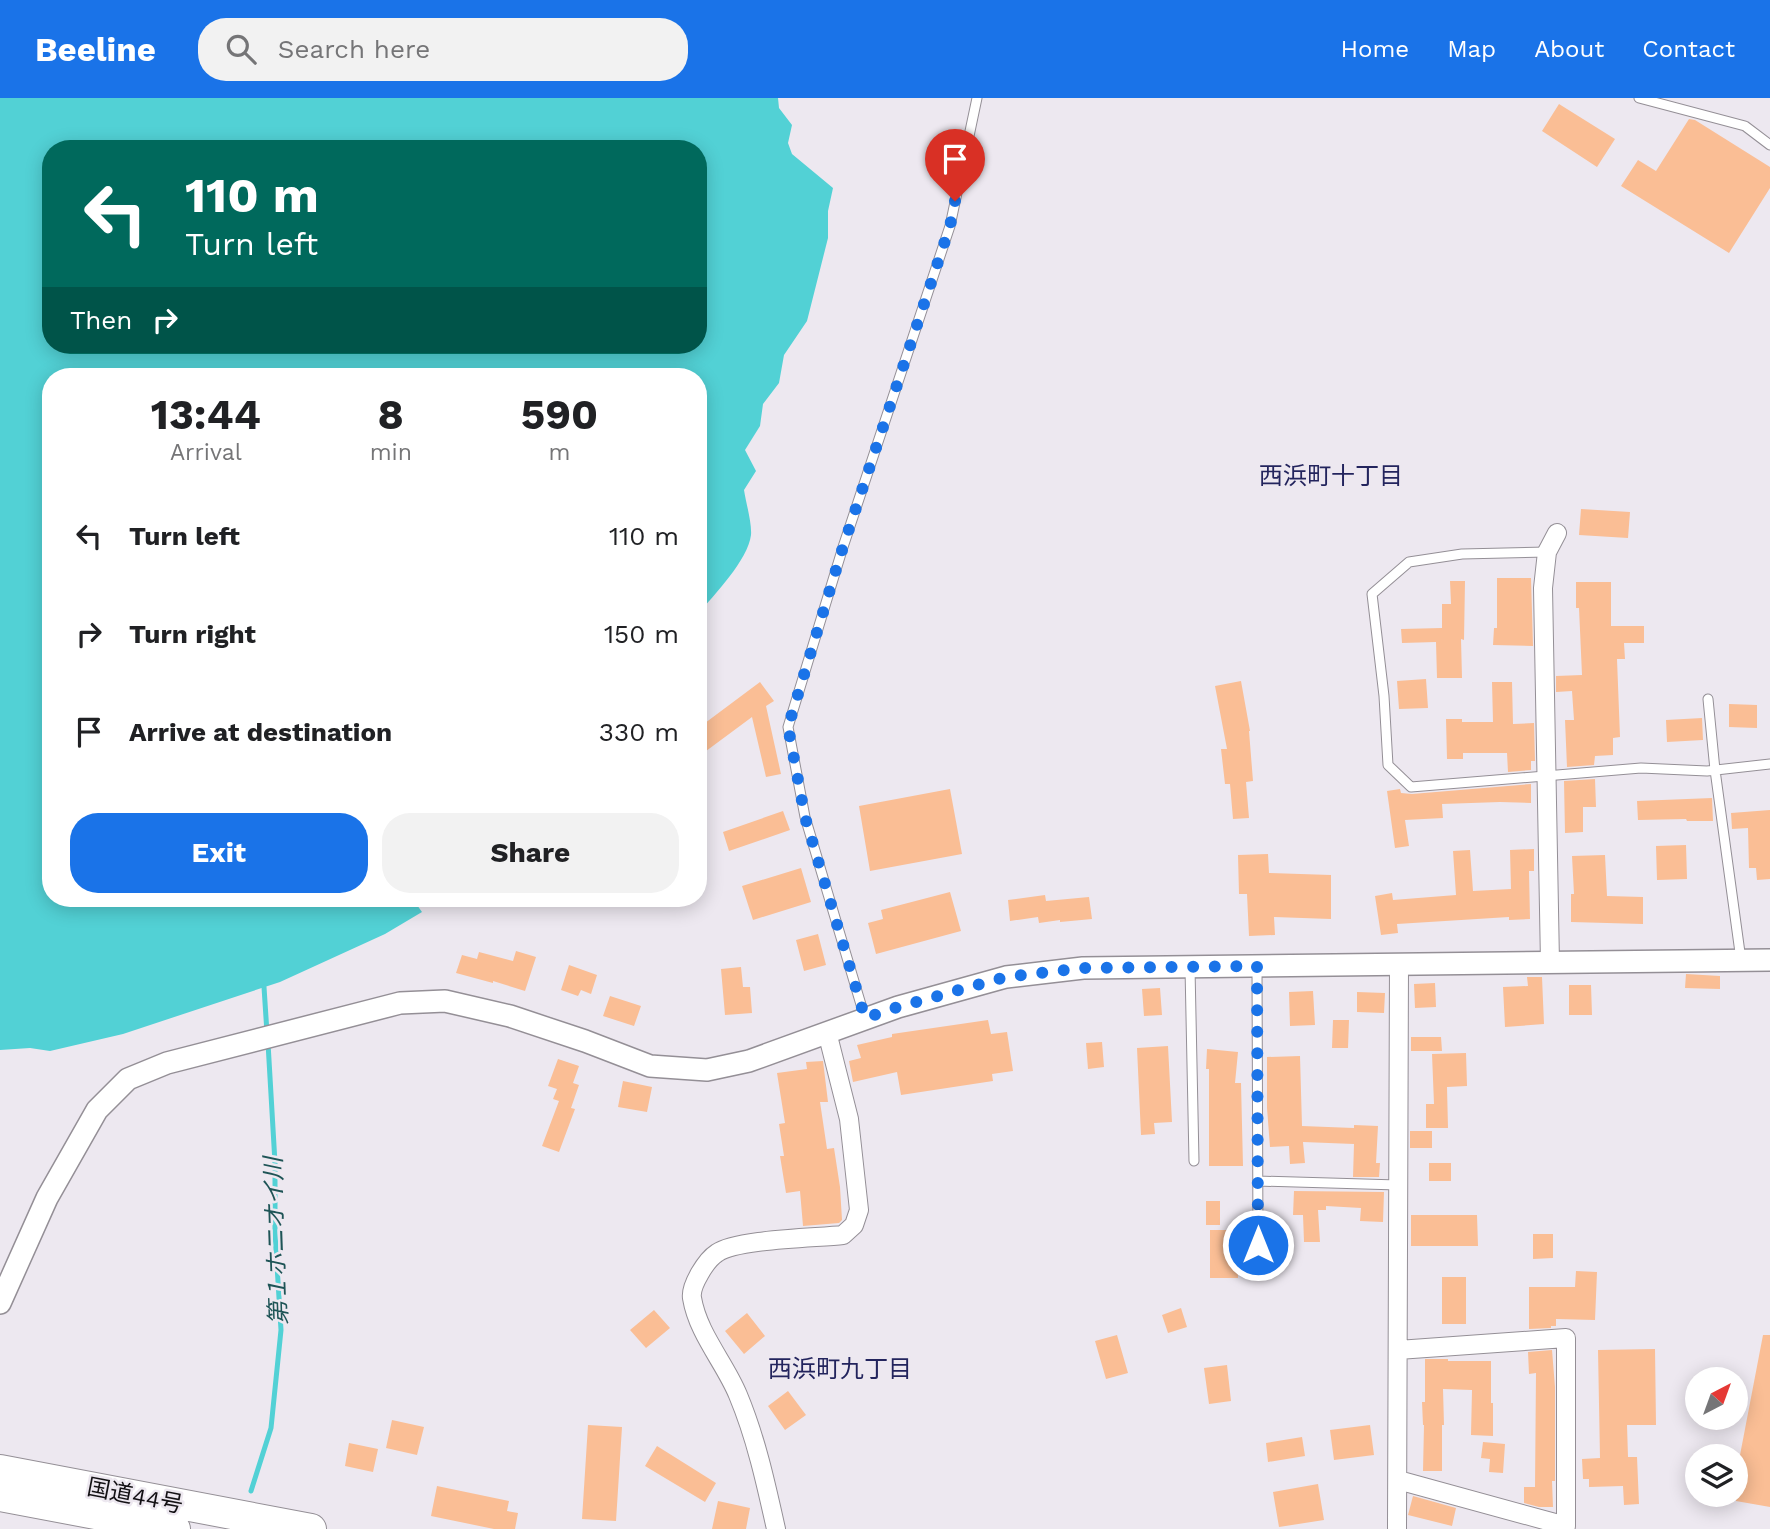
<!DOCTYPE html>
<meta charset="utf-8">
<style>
:root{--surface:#fff;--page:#f2f2f2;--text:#202124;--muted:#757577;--accent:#1a73e8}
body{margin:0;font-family:"Work Sans","Noto Sans JP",sans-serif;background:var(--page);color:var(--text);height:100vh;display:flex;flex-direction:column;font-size:26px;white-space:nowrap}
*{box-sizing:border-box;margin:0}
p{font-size:23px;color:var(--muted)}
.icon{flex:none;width:38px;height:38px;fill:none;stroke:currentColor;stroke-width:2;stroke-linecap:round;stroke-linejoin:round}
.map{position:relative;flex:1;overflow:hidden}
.panel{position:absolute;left:42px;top:270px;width:665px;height:539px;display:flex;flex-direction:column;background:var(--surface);border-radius:28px;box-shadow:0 4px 18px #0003}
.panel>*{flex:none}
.banner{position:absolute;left:42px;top:42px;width:665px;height:214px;border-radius:28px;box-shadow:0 4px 18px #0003;background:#00695c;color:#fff;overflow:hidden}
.needle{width:46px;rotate:41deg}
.fabs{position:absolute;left:1685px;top:1269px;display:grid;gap:14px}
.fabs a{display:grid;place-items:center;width:63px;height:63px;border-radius:50%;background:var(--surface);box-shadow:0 4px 18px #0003;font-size:35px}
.pin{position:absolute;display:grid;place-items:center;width:60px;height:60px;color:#fff;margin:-72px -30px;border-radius:50% 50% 50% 0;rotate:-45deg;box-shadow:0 0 7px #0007}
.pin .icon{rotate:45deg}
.me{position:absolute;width:77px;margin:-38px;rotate:0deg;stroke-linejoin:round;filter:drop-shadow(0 0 5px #0008)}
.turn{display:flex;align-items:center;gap:24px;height:147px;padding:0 28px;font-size:32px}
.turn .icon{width:91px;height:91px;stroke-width:2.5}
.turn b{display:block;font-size:49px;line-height:60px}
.then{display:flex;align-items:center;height:66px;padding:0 28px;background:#0003;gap:14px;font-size:26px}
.eta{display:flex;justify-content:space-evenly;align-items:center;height:119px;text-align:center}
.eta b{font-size:42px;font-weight:700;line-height:49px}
.cta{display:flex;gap:14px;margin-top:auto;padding:14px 28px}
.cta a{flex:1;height:80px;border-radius:28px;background:var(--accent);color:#fff;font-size:28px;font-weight:700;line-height:80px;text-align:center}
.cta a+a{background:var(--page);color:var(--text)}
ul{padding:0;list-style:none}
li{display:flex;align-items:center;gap:21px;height:98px;padding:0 28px}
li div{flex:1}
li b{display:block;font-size:26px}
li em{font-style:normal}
header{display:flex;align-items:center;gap:42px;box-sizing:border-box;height:98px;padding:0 35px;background:var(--accent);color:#fff}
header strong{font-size:33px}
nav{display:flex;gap:38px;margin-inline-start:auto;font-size:24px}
.search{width:490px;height:63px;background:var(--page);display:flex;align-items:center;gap:18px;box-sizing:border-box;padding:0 24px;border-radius:28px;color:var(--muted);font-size:26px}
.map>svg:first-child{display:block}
.water{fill:#52d1d5;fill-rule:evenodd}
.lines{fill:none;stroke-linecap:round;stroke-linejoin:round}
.stream{stroke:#52d1d5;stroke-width:5}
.building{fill:#fabe95}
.service-casing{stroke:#948f96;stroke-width:11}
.minor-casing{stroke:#948f96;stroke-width:20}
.tertiary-casing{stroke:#948f96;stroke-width:24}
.trunk-casing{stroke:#948f96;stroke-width:32}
.service{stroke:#fff;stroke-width:9}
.minor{stroke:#fff;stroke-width:18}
.tertiary{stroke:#fff;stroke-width:21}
.trunk{stroke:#fff;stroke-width:30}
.route{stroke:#1a73e8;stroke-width:12;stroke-dasharray:0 21.6}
.labels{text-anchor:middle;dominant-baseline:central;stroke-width:5;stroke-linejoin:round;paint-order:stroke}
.street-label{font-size:23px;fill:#131114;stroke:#ede8f0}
.neighbourhood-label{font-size:24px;fill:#23245d;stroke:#ede8f0}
.water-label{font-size:24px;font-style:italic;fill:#1e5456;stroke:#ede8f0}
</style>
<header>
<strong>Beeline</strong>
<div class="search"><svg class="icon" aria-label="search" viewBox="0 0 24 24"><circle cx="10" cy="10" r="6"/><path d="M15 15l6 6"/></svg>Search here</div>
<nav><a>Home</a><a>Map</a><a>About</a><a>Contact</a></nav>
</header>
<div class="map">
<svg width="1770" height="1431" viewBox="0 0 1770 1431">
<rect width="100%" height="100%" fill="#ede8f0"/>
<path class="water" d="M0,0h778l1,10 13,17 -4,18 4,11 41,34 -5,23v27l-21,83 -23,34 -5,28 -16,21 -3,22 -15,24 11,21 -12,19c2,13 8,33 7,45 -3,25 -37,60 -53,79v-238h-647v522h369l-3,7 5,7 -37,22 -105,48 -157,52 -73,17 -20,-3 -30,2zM51,51h647v196h-647z"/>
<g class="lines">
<path class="stream" d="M264,889l3,46
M251,1393l20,-63 10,-98 -6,-97v-70l-7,-120"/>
</g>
<path class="building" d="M1559,6l56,35 -18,28 -55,-36z
M1689,21l6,1 75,47v21l-41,65 -108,-67 17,-26 18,11z
M1581,411l49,3 -2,26 -49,-3z
M1497,480h34l2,68 -40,-1 1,-17h3z
M1450,483h15l-1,59 -3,-1 1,39h-25l-1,-36 -34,1 -1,-14 41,-1v-24h9z
M1576,484h35v44h33v17h-20l1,16h-8l3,78 -7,1v17l-18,1 -1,9 -27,2 -2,-47h9l-2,-29 -16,1v-16l26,-1 -3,-67h-3z
M1426,581l2,29 -29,1 -2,-28z
M1241,583l9,50h-1l4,50 -7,1 3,36 -16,1 -3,-35h-5l-4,-35h6l-12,-63z
M760,584l14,19 -8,5 15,68 -15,3 -14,-60 -54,40v-20l8,-4 -5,-7z
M1492,584h20l1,42 21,-1 1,38h-4v9l-23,2 -1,-19h-44v6h-16l-1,-40h16v3h31z
M1729,606l28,1v23l-28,-1z
M1702,620l1,22 -36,2 -1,-22z
M1595,681l1,28h-13v25l-18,1 -1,-52z
M1531,686v19l-31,-1 -58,2 1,14 -38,2 4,26 -14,2 -8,-57 13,-2 1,4 11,1z
M950,691l12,65 -92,17 -11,-65z
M1712,700l1,23h-26l-1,-2 -48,1 -1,-19z
M1770,712v69l-13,1 -1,-12h-7l-1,-40 -16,1 -1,-16z
M783,713l7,19 -61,21 -6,-19z
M1686,747l1,34 -30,1 -1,-34z
M1534,751v22h-5l1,48 -21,1v-3l-112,7 1,9 -17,2 -6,-39 17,-3 1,7 63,-5 -3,-44 17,-1 3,41 38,-2 -1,-39z
M1268,756l1,19 62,2v44l-57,-2 1,18 -26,1 -2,-42h-8l-1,-39z
M1605,757l2,41 36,1v27l-72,-2v-28h3l-2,-38z
M801,770l10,34 -58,18 -11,-34z
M950,794l11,39 -85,23 -8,-31 15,-4 -2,-9z
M1045,797l1,6 43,-4 3,22 -32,3v-2l-21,3 -1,-6 -28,4 -2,-21z
M818,836l8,31 -22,6 -8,-31z
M516,853l20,6 -11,34 -32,-10v2l-37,-10 6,-18 15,4 2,-7 34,9z
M569,867l28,10 -6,19 -10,-4 -3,6 -17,-6z
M741,869l2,20h7l2,26 -27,2 -4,-46z
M1686,876l34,2v13l-35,-1z
M1527,879h15l2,47 -39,3 -2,-40 25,-1z
M1435,885l1,24 -21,1 -1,-24z
M1569,887h22l1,30h-23z
M1160,890l2,27 -18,1 -2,-27z
M1313,893l2,34 -25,1 -1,-34z
M1357,894l28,1 -1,20 -27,-1z
M610,898l31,10 -7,20 -31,-10z
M988,922l3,14 16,-2 6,39 -21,3 1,7 -92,14 -4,-23 -44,10 -4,-21 12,-3 -4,-13 35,-8v-3z
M1333,922h16l-1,28h-16z
M1411,939h30l1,14h-31z
M1102,944l2,25 -16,2 -2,-26z
M1168,948l4,76 -18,1 1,11 -14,1 -4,-87z
M1207,951l31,3 -3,31h6l2,83h-34v-97h-3z
M1466,955l1,33 -20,1 1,41h-22v-24h8l-2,-50z
M1300,958l2,70 52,2v-3l24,1 -2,37h4l-1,14h-26l1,-33 -51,-2 2,21 -15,1 -1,-18 -19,1 -3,-39v-51z
M558,961l21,7 -6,17 6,2 -8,23 4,1 -16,43 -17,-6 17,-45 -6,-2 4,-10 -9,-3z
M823,963l5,41h-8l7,47 7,-1 6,39 2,33 -3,3 -36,3 -3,-35 -14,2 -6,-37h4l-5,-32 6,-1 -8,-50 30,-4 -1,-7z
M623,983l29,6 -5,25 -29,-5z
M1410,1033h22v17h-22z
M1429,1065h22v18h-22z
M1294,1093l90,1 -1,30 -23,-1 1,-13 -35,-2v4h-8l2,32h-16l-1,-27h-10z
M1206,1103h14v24h-14z
M1411,1117h66l1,31h-67z
M1210,1132h27l1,48h-28z
M1533,1136h20v24l-20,1z
M1576,1173l21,1 -2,48 -39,-1v7h-5v2l-22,1v-42h46z
M1442,1179h24v47h-24z
M1181,1210l6,19 -19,6 -6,-18z
M654,1212l16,18 -24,20 -16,-18z
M747,1215l18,23 -21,18 -19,-23z
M1117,1237l11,38 -22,6 -11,-38z
M1763,1237h7v172l-34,-6v-25z
M1655,1251l1,76h-29l1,32h9l2,47 -15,1 -1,-19 -34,1v-8h-6l-1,-20 18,-1 -2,-108z
M1552,1252l3,37v94h-3l1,26h-14l-15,-4v-16h11l1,-114 -7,1 -1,-22z
M1425,1261h23v2h43v42h2v33l-22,-1 1,-45 -29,-1 1,36h-2v46h-19l1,-46h-1l-1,-23h3z
M1227,1267l4,36 -22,3 -5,-36z
M788,1293l18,24 -21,15 -17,-24z
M392,1322l32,7 -7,28 -31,-7z
M588,1327l34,2 -6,94 -34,-2z
M1370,1327l4,30 -40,5 -4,-30z
M1302,1339l3,19 -37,6 -2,-19z
M1483,1344l22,2 -2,29 -14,-1 1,-13 -9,-1z
M349,1345l29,6 -5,23 -28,-6z
M657,1348l59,37 -11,19 -60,-36z
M1318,1386l6,36 -45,7 -6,-35z
M437,1388l72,15 -2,10 11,2 -3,16h-21l-63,-13z
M1413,1398l43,12 -4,18 -44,-11z
M718,1403l32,7 -4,21h-34z"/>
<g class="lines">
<defs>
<path id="service" d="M1639,0l106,28 25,19
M1547,454l-85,2 -53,8 -37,32 12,102 4,69 23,22 230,-19 66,3 63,-7
M1708,601l7,71 26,190
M1257,868l1,279
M1190,870l4,193
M865,920l-60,-201 -17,-90 55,-180 107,-321 27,-128
M1258,1083l140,4"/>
<path id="minor" d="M1550,865l-7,-375 4,-36 10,-19
M1398,1382l168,46v-188l-168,12
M776,1431c-10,-45 -20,-91 -38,-134 -13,-32 -40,-61 -46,-97 -2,-12 14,-38 25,-45 19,-14 99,-15 126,-18l11,-10 5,-15 -10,-91 -22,-87
M1397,1431l2,-564"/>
<path id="tertiary" d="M0,1205l47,-105 50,-88 31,-31 39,-16 233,-60 45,-2 65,15 75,25 65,25 57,4 42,-9 149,-54 108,-30 77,-9 687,-8"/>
<path id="trunk" d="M0,1372l311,59
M0,1398l175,33"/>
</defs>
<use href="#service" class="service-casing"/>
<use href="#minor" class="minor-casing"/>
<use href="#tertiary" class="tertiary-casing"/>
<use href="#trunk" class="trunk-casing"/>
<use href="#service" class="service"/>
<use href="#minor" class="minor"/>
<use href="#tertiary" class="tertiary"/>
<use href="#trunk" class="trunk"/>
</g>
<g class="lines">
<path class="route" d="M955,103l-5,25 -107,321 -55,180 17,90 60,201 33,-11 108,-30 77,-9 174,-2 1,279"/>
</g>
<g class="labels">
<g class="street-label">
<text transform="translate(135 1398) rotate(11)">国道44号</text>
</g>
<g class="neighbourhood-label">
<text x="1331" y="378">西浜町十丁目</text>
<text x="840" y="1271">西浜町九丁目</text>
</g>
<g class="water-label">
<text transform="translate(276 1143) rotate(-92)">第１ホニオイ川</text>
</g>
</g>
</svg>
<div class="fabs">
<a><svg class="needle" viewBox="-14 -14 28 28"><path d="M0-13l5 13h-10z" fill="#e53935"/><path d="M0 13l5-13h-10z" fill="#757577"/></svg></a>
<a><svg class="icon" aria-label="layers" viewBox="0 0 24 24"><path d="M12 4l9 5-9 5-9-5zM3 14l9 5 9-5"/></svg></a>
</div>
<div class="pin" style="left:955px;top:103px;background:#d93025"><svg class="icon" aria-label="arrive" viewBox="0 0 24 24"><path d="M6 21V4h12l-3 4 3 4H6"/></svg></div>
<svg class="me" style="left:1258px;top:1147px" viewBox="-20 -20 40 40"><circle r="17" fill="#1a73e8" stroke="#fff" stroke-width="3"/><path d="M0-11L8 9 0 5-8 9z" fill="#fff"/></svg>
<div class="banner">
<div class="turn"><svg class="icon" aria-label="left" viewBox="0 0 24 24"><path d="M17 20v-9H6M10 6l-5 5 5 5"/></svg><div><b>110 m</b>Turn left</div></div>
<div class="then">Then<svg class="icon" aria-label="right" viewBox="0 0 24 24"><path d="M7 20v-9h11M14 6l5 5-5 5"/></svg></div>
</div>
<section class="panel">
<div class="eta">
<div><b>13:44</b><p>Arrival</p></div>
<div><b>8</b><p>min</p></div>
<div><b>590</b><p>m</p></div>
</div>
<ul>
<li><svg class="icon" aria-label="left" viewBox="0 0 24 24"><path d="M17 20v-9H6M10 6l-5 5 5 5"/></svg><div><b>Turn left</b></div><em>110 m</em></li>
<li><svg class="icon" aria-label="right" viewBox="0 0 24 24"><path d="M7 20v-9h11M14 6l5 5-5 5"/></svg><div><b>Turn right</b></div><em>150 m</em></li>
<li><svg class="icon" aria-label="arrive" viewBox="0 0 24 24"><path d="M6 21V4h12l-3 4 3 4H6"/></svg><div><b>Arrive at destination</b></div><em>330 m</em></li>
</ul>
<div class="cta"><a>Exit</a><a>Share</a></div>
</section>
</div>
